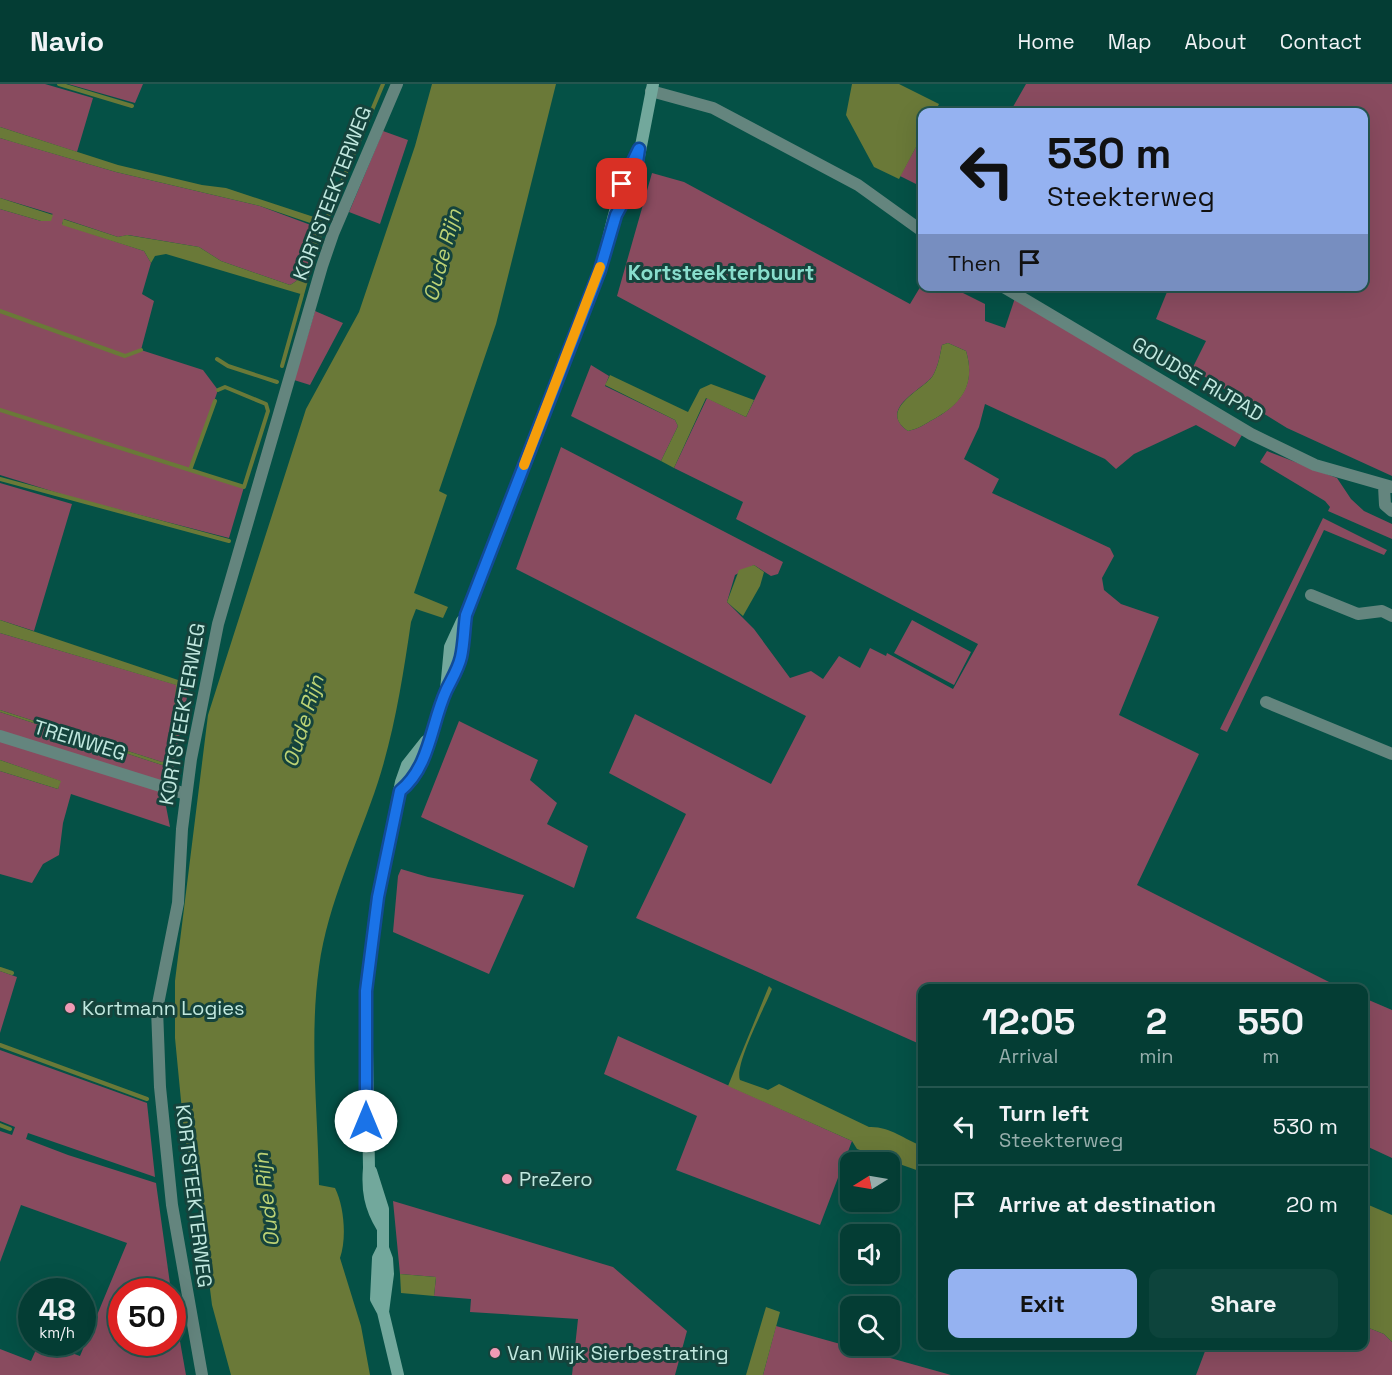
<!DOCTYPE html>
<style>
:root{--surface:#043d34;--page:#0d443c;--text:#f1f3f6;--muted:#97aeac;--line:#25564f;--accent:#95b2f1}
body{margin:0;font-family:"Space Grotesk",sans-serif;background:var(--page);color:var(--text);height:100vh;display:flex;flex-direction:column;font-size:22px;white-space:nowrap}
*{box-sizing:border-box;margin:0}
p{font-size:20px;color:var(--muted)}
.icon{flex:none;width:33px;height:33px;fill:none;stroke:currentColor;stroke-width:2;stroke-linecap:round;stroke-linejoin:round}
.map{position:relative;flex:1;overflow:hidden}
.panel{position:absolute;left:918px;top:900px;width:450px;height:366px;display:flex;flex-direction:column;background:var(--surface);border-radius:12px;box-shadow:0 6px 24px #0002,0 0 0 2px var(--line)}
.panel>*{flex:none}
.banner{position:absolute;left:918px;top:24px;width:450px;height:183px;border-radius:12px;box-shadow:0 6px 24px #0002,0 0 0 2px var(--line);background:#95b2f1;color:#111;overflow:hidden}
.needle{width:39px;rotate:259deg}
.controls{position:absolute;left:840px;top:1068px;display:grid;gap:12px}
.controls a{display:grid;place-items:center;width:60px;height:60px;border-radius:12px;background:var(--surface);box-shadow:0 6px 24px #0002,0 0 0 2px var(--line);font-size:30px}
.speed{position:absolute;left:18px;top:1194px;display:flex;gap:12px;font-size:30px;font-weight:700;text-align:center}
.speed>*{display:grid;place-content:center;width:78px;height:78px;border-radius:50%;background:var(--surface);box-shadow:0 6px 24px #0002,0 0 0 2px var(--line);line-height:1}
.speed small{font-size:15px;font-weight:400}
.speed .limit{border:9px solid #d22;background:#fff;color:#111}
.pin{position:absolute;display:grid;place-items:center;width:51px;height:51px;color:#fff;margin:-26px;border-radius:12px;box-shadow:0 3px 9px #0006}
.me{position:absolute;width:66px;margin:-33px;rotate:0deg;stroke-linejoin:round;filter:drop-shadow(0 0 4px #0008)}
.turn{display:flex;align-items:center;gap:21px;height:126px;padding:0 30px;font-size:27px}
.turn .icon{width:78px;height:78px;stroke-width:2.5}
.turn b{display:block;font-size:42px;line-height:51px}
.then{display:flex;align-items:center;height:57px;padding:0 30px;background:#0003;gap:12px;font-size:22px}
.eta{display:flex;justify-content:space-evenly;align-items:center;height:102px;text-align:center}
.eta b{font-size:36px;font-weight:700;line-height:42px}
.cta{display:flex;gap:12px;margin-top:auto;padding:12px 30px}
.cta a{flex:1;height:69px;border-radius:12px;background:var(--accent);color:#111;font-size:24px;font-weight:700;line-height:69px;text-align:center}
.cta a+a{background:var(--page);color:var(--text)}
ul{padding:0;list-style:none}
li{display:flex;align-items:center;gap:18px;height:78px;padding:0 30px;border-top:2px solid var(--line)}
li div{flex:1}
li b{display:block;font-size:22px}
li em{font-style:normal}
header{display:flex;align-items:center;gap:36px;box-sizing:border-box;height:84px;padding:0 30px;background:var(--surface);border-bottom:2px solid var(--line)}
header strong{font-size:28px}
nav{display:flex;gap:33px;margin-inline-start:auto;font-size:21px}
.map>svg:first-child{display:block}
.green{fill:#894b5f;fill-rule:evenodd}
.water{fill:#6a7938}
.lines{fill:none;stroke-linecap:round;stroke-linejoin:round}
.stream{stroke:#6a7938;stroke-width:4}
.minor{stroke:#64857e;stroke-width:12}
.tertiary{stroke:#64857e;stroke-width:12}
.secondary{stroke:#72a89c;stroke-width:12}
.route-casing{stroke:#114b97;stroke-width:15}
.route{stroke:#1a73e8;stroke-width:10}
.slow{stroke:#f59e0b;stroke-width:10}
.poi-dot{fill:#f09ab5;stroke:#15433c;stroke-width:2}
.labels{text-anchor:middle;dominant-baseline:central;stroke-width:6;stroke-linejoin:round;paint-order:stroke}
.street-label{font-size:20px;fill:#c1e8df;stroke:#15433c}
.poi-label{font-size:20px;fill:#c1e8df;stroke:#15433c;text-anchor:start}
.water-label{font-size:21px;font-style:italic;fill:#bcd275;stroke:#15433c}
.neighbourhood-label{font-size:21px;font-weight:bold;fill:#8dc;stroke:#15433c}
</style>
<header>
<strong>Navio</strong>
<nav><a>Home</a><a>Map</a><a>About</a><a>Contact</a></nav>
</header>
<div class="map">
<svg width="1392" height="1291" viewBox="0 0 1392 1291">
<rect width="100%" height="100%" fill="#055146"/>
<path class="green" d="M0,0h45l48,14 -16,54 -77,-25z
M68,0h75l-8,19z
M1026,0h366v392l-105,-48 -93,-58 -1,-3 13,-26 -50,-22 13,-32 195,-1v-174h-354z
M383,47l25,9 -28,84 -31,-12z
M922,52v51l-22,-11z
M0,54l116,34 144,34 56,21c-5,22 -4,47 -26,58l-69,-24 -22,-14 -71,-12 -10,2 -54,-18 -2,5 82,27 7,12 -9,31 12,7 -13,49 62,20 15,20 -28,80 54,17 -15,51 -155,-40 -74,-23v-64l100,31 -100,-33v-200l41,12 12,-7 -53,-16z
M652,89l32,9 226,122 12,-20v2l29,1 34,17v17l20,7 10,-30 227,137 -7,12 -39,-22 -62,29 -18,15 -11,-10 -120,-55 -6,23 -15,32 35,20 -7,14 118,55 4,8 -12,22 2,12 17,14 38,13 -40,98 80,39 -62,131 204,103h-308l-12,-5 -3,5h-96v57l-286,-127 50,-104 -77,-41 26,-59 136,70 35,-68 -290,-147 45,-122 222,115 -5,12 -7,2 -17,-11 -19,10 -8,27 27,27 36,49 21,-7 12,8 16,-23 21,12 10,-20 16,8 1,-3 66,36 25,-45 -242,-125 7,-17 -69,-34 33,-70 39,19 20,-41 -149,-80zM948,259l18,8c10,33 -5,53 -32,68 -9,5 -16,10 -26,12 -31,-22 14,-41 24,-54 6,-9 8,-22 10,-32z
M315,227l28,12 -33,62 -16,-5z
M591,281l18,11 -4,10 70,34 3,6 -17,35 -90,-45z
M1267,367l70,27 14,21 13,12 28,13v15l-64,-28 2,-4 -5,-6 -65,-39z
M0,399l72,21 -38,127 -34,-11z
M1323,434l64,32 -3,5 -60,-25 -97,202 -7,-3z
M912,536l59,32 -17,33 -60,-32z
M0,549l177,52 -5,60 3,-1 9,-58 5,1 -16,82 -9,27 6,31 -99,-33 -8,29 -4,32 -16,9 -11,19 -32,-9v-103l58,18 2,-8 -60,-21v-48l162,53 5,-4 -5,1 -162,-52z
M459,637l79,39 -8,20 27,23 -10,21 41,22 -14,42 -153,-71z
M401,785l27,8 96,18 -35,79 -96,-42 5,-56z
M0,887l17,6 -17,56z
M1364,914l28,12v148l-28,-13z
M618,952l234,105 -32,84 -144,-55 21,-54 -93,-42z
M0,966l147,53 8,74 -127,-44 -2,6 42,16 88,28 15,108 -49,1v50h50l1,-40 13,73h-186v-26l31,12 8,-18h5l36,13 47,-113 -106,-38 -21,57v-131l12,4 3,-8 -15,-6z
M393,1117l220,66 74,64 -12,44h-103l6,-56 -108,-7 1,-13 -37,-3 2,-19 -36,-3z
M776,1242l175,49h-188z
M1364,1242l20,8 8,8v33h-196l11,-29h157z"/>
<path class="water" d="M432,0h124l-60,240 -57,167 8,4 -33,98 34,14 -5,11 -27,-9 -5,13c-8,54 -16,107 -33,160 -20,61 -50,120 -59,185 -10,72 -1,146 0,218l16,3c9,18 12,50 5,70l21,68 9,49h-139l-19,-70 -11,-88 -17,-85 -9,-94v-57l33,-266 98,-306 53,-97 56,-166z
M852,0h47l40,20 -4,8h-13v24l-23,43 -25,-12 -28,-52z
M0,43l118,38 84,20 24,3 94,31 7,-5 12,-25 2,2 -24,57 -13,47 -138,-41 -11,2 -4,7 -7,-12 -82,-26 1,-6 55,18 9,-2 72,12 22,14 69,24c22,-11 21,-36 26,-57l-3,-4 -53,-18 -144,-34 -103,-30 -13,-4z
M0,114l53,17 -2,6h-10l-41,-12z
M948,259l18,8c10,33 -4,53 -32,68 -9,5 -16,10 -26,12 -31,-21 14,-41 24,-54 6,-9 8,-22 10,-32z
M610,291l78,37 12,-23 11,-5 43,16 -8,17 -40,-19 -32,70 -13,-7 17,-35 -3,-6 -70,-35z
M754,481l10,7 -4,14 -17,30 -16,-14 12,-32z
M0,536l184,62 -9,63h-3l4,-60 -176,-52z
M0,626l162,52 8,-3 2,2 -10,4 -162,-53z
M0,676l61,21 -3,8 -58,-18z
M769,902l3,3c-7,18 -38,76 -32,91l28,10 11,-6 90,43c20,-1 35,12 53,19v26l-65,-23 -5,-8 -124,-55z
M1364,1119l28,12v127l-8,-8 -20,-8z
M400,1190l36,3 -2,19 -33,-3z
M766,1223l14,5 -17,63h-17z"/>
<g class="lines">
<path class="stream" d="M59,0l73,22
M339,105l44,-105
M0,227l125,45 16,-6
M217,275l11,7 49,16
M282,282l20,-71
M0,326l244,77 24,-76 -2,-7 -41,-17 -7,3
M190,386l25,-69
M0,395l229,62
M0,885l12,4
M0,961l147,54
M0,1041l10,4"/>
<path class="minor" d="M651,7l62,17 145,77 64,46
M1002,202l249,148 64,31 77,22
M1384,402l1,19 7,6
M1311,511l47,19 24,-3 10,5
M1266,618l126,52
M0,652l186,58"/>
<path class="tertiary" d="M202,1291l-30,-170 -12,-118 -3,-78 21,-106 4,-74 9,-70 27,-135 104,-358 11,-32 64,-150"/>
<path class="secondary" d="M616,130l18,-32 19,-98
M446,606l4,-43 12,-26
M400,707c29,-24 31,-67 46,-100 6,-11 12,-21 15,-34 3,-13 3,-28 5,-42l134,-345c12,-42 17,-82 39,-121
M371,1087l12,38v39l4,11 1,15 -5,38
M382,1143c-12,-20 -15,-37 -13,-59l-3,-177 12,-95 23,-114 6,-17 19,-24
M383,1164l-5,10 -2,41 7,13 15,63"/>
</g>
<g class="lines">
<defs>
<path id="route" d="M366,1037v-130l12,-94 22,-106c30,-24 31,-67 46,-100 5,-11 12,-21 15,-34 3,-13 3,-28 5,-42l134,-345 16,-55 18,-33 5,-33 -17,35"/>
</defs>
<use href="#route" class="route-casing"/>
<use href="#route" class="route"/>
<path class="slow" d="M524,381l76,-198"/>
</g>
<g class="poi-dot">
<circle cx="70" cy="924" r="6"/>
<circle cx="507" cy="1095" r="6"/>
<circle cx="495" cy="1269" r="6"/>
</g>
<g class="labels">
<g class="street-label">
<text transform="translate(332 109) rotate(-69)">KORTSTEEKTERWEG</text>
<text transform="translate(1198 295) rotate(30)">GOUDSE RIJPAD</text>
<text transform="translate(182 630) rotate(-80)">KORTSTEEKTERWEG</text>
<text transform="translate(80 656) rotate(17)">TREINWEG</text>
<text transform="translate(194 1112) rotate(83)">KORTSTEEKTERWEG</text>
</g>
<g class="poi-label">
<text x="82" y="924">Kortmann Logies</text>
<text x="519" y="1095">PreZero</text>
<text x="507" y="1269">Van Wijk Sierbestrating</text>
</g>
<g class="water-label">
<text transform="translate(442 171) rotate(-75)">Oude Rijn</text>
<text transform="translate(303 637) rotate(-73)">Oude Rijn</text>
<text transform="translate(266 1116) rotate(-97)">Oude Rijn</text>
</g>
<g class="neighbourhood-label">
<text x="721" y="188">Kortsteekterbuurt</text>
</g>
</g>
</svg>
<div class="controls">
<a><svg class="needle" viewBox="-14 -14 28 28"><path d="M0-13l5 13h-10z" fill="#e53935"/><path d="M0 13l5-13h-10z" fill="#97aeac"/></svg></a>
<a><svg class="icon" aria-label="sound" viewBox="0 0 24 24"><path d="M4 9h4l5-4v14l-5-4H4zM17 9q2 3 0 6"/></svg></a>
<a><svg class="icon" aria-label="search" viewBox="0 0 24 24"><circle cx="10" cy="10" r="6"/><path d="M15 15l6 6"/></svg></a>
</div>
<div class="speed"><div>48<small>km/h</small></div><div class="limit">50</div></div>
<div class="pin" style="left:622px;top:100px;background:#d93025"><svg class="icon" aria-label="arrive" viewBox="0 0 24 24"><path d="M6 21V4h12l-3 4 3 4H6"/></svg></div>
<svg class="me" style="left:366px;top:1037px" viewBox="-20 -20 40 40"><circle r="19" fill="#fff"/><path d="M0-13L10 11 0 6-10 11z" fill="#1a73e8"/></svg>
<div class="banner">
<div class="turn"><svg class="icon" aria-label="left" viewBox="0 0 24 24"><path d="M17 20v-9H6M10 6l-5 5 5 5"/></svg><div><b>530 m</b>Steekterweg</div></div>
<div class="then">Then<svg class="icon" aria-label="arrive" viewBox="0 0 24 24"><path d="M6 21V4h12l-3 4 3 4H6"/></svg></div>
</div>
<section class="panel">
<div class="eta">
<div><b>12:05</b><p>Arrival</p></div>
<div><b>2</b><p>min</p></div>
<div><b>550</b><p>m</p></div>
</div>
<ul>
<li><svg class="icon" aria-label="left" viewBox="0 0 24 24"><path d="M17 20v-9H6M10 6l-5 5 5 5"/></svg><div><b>Turn left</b><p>Steekterweg</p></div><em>530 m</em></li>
<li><svg class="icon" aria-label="arrive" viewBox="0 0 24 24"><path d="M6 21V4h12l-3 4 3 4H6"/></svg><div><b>Arrive at destination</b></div><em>20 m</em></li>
</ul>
<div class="cta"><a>Exit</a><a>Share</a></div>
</section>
</div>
